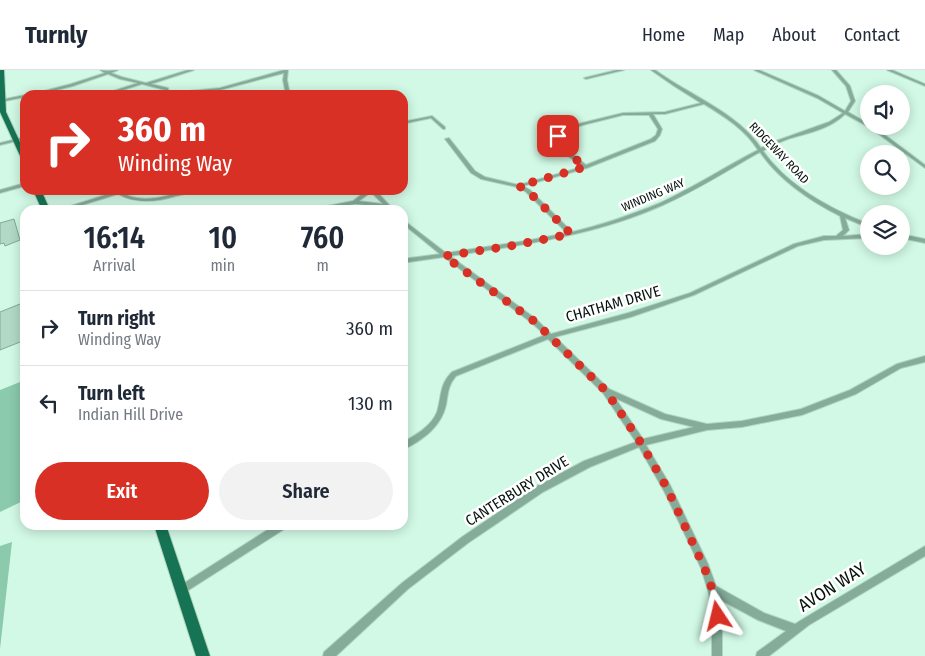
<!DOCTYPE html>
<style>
:root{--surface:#fff;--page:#f2f2f3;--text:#1f2937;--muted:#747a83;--line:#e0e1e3;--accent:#d93025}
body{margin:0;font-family:"Fira Sans Condensed",sans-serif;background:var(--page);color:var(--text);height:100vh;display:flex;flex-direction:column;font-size:19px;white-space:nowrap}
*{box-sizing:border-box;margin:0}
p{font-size:16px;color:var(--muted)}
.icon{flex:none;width:28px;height:28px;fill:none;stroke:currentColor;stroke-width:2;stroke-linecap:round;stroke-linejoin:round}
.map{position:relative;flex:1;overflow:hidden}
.details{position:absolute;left:20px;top:135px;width:388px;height:325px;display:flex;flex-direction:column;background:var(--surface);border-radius:15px;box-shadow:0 2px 12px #0003}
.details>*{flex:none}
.top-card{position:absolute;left:20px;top:20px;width:388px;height:105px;border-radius:15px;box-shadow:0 2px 12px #0003;background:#d93025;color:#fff;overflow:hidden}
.fabs{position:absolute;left:860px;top:15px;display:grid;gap:10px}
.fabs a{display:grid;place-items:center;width:50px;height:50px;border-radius:50%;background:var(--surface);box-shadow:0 2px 12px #0003;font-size:25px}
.pin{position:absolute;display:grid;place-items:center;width:42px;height:42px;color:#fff;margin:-21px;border-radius:10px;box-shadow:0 2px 8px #0006}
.me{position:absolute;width:55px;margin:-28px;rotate:350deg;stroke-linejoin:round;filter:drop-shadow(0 0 4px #0008)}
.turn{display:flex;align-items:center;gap:18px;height:105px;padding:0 15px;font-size:22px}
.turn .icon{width:65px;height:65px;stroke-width:2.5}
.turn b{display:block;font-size:35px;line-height:42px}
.eta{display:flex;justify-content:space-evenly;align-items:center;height:85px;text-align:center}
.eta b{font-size:30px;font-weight:600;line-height:35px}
.action{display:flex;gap:10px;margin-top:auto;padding:10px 15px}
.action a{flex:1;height:58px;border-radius:30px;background:var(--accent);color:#fff;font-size:20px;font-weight:600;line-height:58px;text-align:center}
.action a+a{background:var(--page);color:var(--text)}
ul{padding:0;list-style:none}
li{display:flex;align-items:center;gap:15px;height:75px;padding:0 15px;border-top:1px solid var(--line)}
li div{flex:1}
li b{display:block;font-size:19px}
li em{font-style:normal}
header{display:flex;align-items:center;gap:30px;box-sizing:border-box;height:70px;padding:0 25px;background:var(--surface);border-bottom:1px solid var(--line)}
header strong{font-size:24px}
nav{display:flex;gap:28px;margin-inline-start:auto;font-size:18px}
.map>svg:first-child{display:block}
.green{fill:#8bcaad}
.building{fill:#b2d9c6;stroke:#82a896}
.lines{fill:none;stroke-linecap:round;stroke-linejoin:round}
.minor-casing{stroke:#b0d4c2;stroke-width:2}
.primary-casing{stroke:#b0d4c2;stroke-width:2}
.minor{fill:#84ac99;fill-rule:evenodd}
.primary{fill:#167454;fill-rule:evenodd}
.route{stroke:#d93025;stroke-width:9;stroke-dasharray:0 16.2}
.labels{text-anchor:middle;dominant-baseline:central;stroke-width:5;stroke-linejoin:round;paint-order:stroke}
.far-street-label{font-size:12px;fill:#05130d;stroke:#fff}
.street-label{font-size:15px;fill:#05130d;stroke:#fff}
.near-street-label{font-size:18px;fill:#05130d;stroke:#fff}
</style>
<header>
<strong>Turnly</strong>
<nav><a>Home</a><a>Map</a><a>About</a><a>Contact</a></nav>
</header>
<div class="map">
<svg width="925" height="586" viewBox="0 0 925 586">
<rect width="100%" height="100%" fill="#d1f9e5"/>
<path class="green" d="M25,310v120l-25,12v-122z
M12,472l-12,107v-103z"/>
<path class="building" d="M14,149l6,21 -15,6 -1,-3 -4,1v-21z
M25,232v38l-25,10v-38z"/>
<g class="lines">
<defs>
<path id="minor" d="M100,0l8,1 10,-1 -7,3 11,4 24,6 42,-13h6l-43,14 17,4 1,5 51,-5 64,-18h4l-1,10 3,15h-4l-3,-15 1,-7 -64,17 -52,5h-15l12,-2v-3l-23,-6 -35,11h-6l37,-12 -18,-4 -12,-5 -35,12 -37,9h-7l42,-11 34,-11z
M617,0h7l-38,9 -2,-1z
M651,0h4c34,25 83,43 106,78l12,-6 56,-20 14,-9 -26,-15 -63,-28h5l60,26 26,15 6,-10 -5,-15 -14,-16h4l14,16 5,15 -7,11 21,12v2h4l52,39v3l-56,-41 -24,-13c-15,15 -37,19 -57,25 -8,3 -17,7 -25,12 24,34 67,58 106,73v4l-24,-10 4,12 -6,6 26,-2v4l-45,2 -26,6 -104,49 -63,22 -76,20 54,52 56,25 42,10 35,-3 59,-12 49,-19 47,-26 28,-8v6l-24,6 -45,26 -54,21 -60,12 -35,3 -61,15 24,40 38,79 8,22 48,27 31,11 8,-5 122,-73v10l-116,69 -40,31h-13l1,-4 29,-21 -28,-11 -39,-21 3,17v40h-10v-40l-3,-22 -8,-26 -37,-77 -25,-44 -49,20 -47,25 -75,51 -60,46 -72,67h-13l1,-4 78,-69 60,-46 75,-51 47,-25 52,-19 -33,-49 -55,-54 -92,37c-8,9 -8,18 -10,29 -5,22 -24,36 -44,45v-7c13,-8 29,-16 35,-31 5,-16 2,-27 15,-40l93,-37 -13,-12 -88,-66 -42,6v-4l38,-5 -38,-31v-4l44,34 79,-12 42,-8 -41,-41 -9,-5 -36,-8 -10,-6 -26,-34 4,-1 26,33 10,6 34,8 63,-18 -20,-16 -7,-12 8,-10 19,-6 41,-10 42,-1 36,-9 -27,-17zM704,34c21,13 41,25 54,46 -33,17 -64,37 -98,53 -29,12 -58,22 -88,29l-42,-42 -7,-4 64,-18 68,-27 5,-6 2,-6 -9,-15h12zM623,45h26l9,14 -2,6 -5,4 -65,26 -20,-16 -7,-10 6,-8 18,-6zM760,82c19,28 50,49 80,64l3,14 -7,6h-12l-30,8 -104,49 -62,20 -77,21 -15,-15 -86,-63c73,-11 146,-21 213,-51 34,-15 65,-35 97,-53zM615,328l46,21 33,8 -51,12z
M887,0h5l33,14v2z
M25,25v2l-25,5v-2z
M432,46l13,11v2h-2l-12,-11 -29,6v-2z
M25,67v2l-25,6v-2z
M25,113v3l-25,7v-3z
M188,120h7c-5,3 -12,5 -19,6 -20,6 -40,8 -58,-2l-52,16h-8l60,-19c4,1 7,3 11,5 18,7 41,-1 59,-6z
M367,120h8l19,20h-6l-2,-3 -31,-3 -31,6h-10l3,-2 36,-7zM371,122l12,12 -24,-3z
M901,164l24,5v4l-24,-5z
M275,455h12l-1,3 -102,65 -3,2 -3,-2 -2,-3 2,-3z"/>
<path id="primary" d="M0,0h4l2,42 19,41v9l-3,-2 -22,-48z
M33,120h8l9,20h-8z
M154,455h12l44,131h-14z"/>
</defs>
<use href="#minor" class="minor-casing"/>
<use href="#primary" class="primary-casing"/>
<use href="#minor" class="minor"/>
<use href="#primary" class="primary"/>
</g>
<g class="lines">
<path class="route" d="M558,66l2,10 25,21 -66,19 9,5 43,43 -61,12 -66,10 90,65 72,70 35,52 26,45 37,79 10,27 4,22"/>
</g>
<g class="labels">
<g class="far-street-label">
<text transform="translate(779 83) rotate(46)">RIDGEWAY ROAD</text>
<text transform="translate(653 125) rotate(-23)">WINDING WAY</text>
</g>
<g class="street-label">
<text transform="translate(613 234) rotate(-16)">CHATHAM DRIVE</text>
<text transform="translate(517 421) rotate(-32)">CANTERBURY DRIVE</text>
</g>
<g class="near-street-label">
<text transform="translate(832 517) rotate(-32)">AVON WAY</text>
</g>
</g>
</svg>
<div class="fabs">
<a><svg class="icon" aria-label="sound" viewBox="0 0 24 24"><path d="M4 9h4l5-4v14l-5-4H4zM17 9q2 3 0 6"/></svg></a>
<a><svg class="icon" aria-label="search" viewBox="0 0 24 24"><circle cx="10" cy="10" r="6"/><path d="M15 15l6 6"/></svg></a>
<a><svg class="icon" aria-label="layers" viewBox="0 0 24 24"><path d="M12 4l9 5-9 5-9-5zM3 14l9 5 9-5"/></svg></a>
</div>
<div class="pin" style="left:558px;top:66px;background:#d93025"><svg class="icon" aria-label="arrive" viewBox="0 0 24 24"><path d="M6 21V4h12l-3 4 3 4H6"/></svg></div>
<svg class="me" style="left:718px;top:546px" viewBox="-20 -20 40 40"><path d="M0-17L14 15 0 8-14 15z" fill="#d93025" stroke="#fff" stroke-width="4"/></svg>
<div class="top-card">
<div class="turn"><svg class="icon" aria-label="right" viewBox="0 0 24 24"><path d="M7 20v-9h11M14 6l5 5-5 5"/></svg><div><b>360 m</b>Winding Way</div></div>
</div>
<section class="details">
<div class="eta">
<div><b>16:14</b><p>Arrival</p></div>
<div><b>10</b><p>min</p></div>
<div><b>760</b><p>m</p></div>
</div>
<ul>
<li><svg class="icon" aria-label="right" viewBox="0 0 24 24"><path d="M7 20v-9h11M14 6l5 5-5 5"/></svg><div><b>Turn right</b><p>Winding Way</p></div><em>360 m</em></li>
<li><svg class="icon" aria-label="left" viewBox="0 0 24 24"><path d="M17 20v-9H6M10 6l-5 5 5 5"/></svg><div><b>Turn left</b><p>Indian Hill Drive</p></div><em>130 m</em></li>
</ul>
<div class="action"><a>Exit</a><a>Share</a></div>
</section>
</div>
